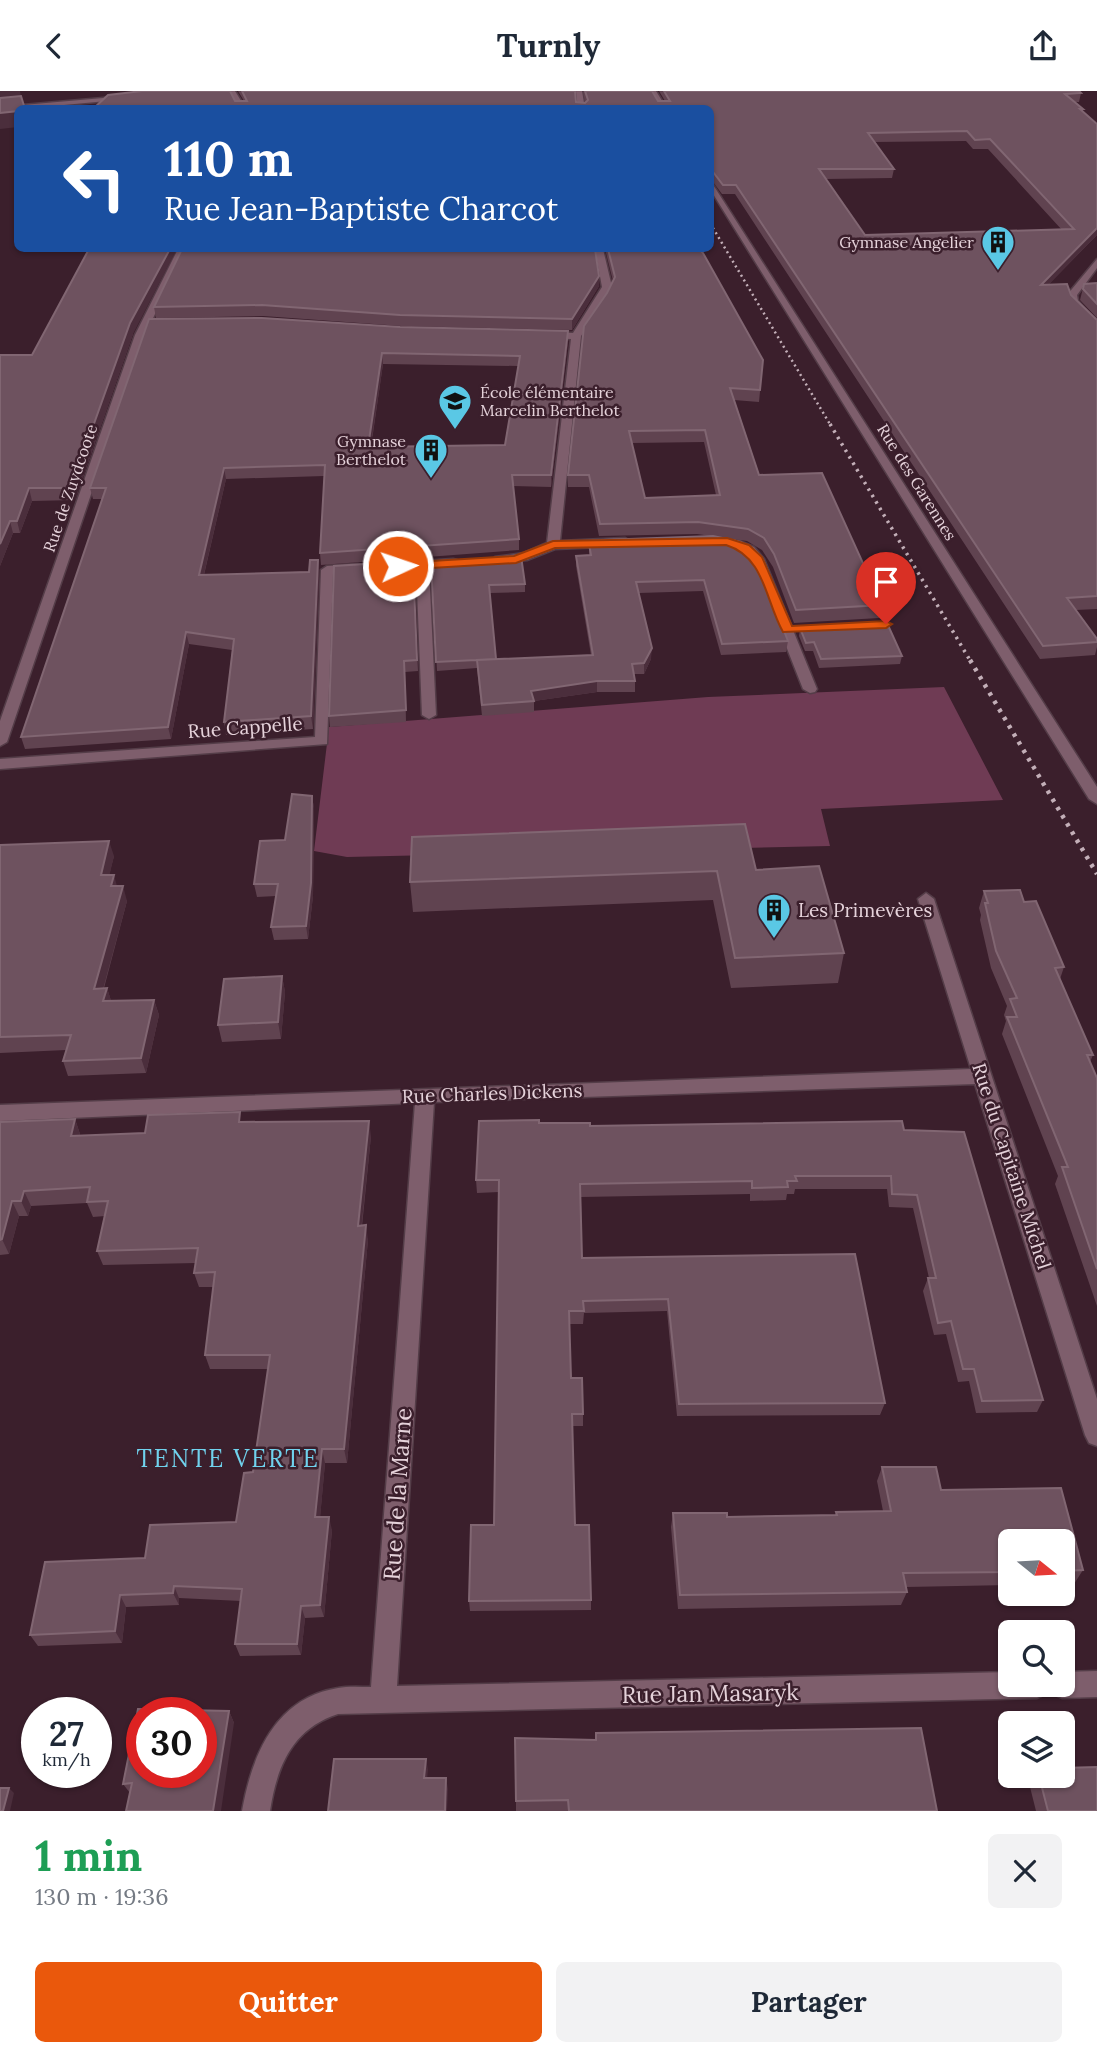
<!DOCTYPE html>
<html lang="fr">
<meta charset="utf-8">
<style>
:root{--surface:#fff;--page:#f2f2f3;--text:#1f2937;--muted:#747a83;--accent:#ea580c}
body{margin:0;font-family:Lora,serif;background:var(--page);color:var(--text);height:100vh;display:flex;flex-direction:column;font-size:26px;white-space:nowrap}
*{box-sizing:border-box;margin:0}
p{font-size:23px;color:var(--muted)}
.icon{flex:none;width:38px;height:38px;fill:none;stroke:currentColor;stroke-width:2;stroke-linecap:round;stroke-linejoin:round}
.map{position:relative;height:1720px;overflow:hidden}
.details{display:flex;flex-direction:column;background:var(--surface);flex:1}
.details>*{flex:none}
.guide{position:absolute;left:14px;top:14px;width:700px;height:147px;border-radius:10px;box-shadow:0 2px 5px #0004;background:#1a4fa0;color:#fff;overflow:hidden}
.needle{width:46px;rotate:108deg}
.fabs{position:absolute;left:998px;top:1438px;display:grid;gap:14px}
.fabs a{display:grid;place-items:center;width:77px;height:77px;border-radius:10px;background:var(--surface);box-shadow:0 2px 5px #0004;font-size:35px}
.speed{position:absolute;left:21px;top:1606px;display:flex;gap:14px;font-size:35px;font-weight:700;text-align:center}
.speed>*{display:grid;place-content:center;width:91px;height:91px;border-radius:50%;background:var(--surface);box-shadow:0 2px 5px #0004;line-height:1}
.speed small{font-size:18px;font-weight:400}
.speed .limit{border:10px solid #d22;background:#fff;color:#111}
.pin{position:absolute;display:grid;place-items:center;width:60px;height:60px;color:#fff;margin:-72px -30px;border-radius:50% 50% 50% 0;rotate:-45deg;box-shadow:0 0 7px #0007}
.pin .icon{rotate:45deg}
.me{position:absolute;width:77px;margin:-38px;rotate:87deg;stroke-linejoin:round;filter:drop-shadow(0 0 5px #0008)}
.turn{display:flex;align-items:center;gap:24px;height:147px;padding:0 35px;font-size:32px}
.turn .icon{width:91px;height:91px;stroke-width:2.5}
.turn b{display:block;font-size:49px;line-height:60px}
.round{display:grid;place-items:center;flex:none;width:74px;height:74px;border-radius:10px;background:var(--page)}
.overview{display:flex;align-items:center;justify-content:space-between;height:119px;padding:0 35px}
h1{font-size:42px;font-weight:700;line-height:52px;color:#1e9e55}
.primary-button{display:flex;gap:14px;margin-top:auto;padding:14px 35px}
.primary-button a{flex:1;height:80px;border-radius:10px;background:var(--accent);color:#fff;font-size:28px;font-weight:700;line-height:80px;text-align:center}
.primary-button a+a{background:var(--page);color:var(--text)}
header{display:flex;justify-content:space-between;align-items:center;height:91px;padding:0 35px;background:var(--surface);font-size:32px;font-weight:700}
.map>svg:first-child{display:block}
.green{fill:#6f3b54}
.lines{fill:none;stroke-linecap:round;stroke-linejoin:round}
.street-casing{stroke:#543d48;stroke-width:3}
.secondary-casing{stroke:#543d48;stroke-width:3}
.street{fill:#7e5e6c;fill-rule:evenodd}
.secondary{fill:#7e5e6c;fill-rule:evenodd}
.rail-far2{stroke:#c3afb8;stroke-width:2.5;stroke-dasharray:2 3.5;stroke-linecap:butt}
.rail-far1{stroke:#c3afb8;stroke-width:3.5;stroke-dasharray:2.5 5;stroke-linecap:butt}
.rail{stroke:#c3afb8;stroke-width:4.5;stroke-dasharray:3.5 6;stroke-linecap:butt}
.wall{fill:#604350;fill-rule:evenodd}
.shaded-wall{fill:#4b2e3c}
.building{fill:#6e525f;stroke:#816672;stroke-width:2;fill-rule:evenodd}
.route{fill:#ea580c;stroke:#983908;stroke-width:2}
.labels{text-anchor:middle;dominant-baseline:central;stroke-width:5;stroke-linejoin:round;paint-order:stroke}
.far-poi-label{font-size:16px;fill:#e5d2da;stroke:#3b1f2c;text-anchor:end}
.far-street-label{font-size:16px;fill:#e5d2da;stroke:#3b1f2c}
.street-label{font-size:19px;fill:#e5d2da;stroke:#3b1f2c}
.poi-label{font-size:19px;fill:#e5d2da;stroke:#3b1f2c;text-anchor:start}
.near-street-label{font-size:23px;fill:#e5d2da;stroke:#3b1f2c}
.near-neighbourhood-label{font-size:24px;letter-spacing:2px;fill:#70d2ed;stroke:#3b1f2c}
</style>
<header><svg class="icon" aria-label="back" viewBox="0 0 24 24"><path d="M15 5l-7 7 7 7"/></svg>Turnly<svg class="icon" aria-label="share" viewBox="0 0 24 24"><path d="M12 15V3M7 8l5-5 5 5M5 13v7h14v-7"/></svg></header>
<div class="map">
<svg width="1097" height="1720" viewBox="0 0 1097 1720">
<rect width="100%" height="100%" fill="#3b1f2c"/>
<path class="green" d="M944,596l59,113 -182,9 9,37 -483,11 -33,-6 15,-124 379,-30z"/>
<g class="lines">
<defs>
<path id="street" d="M229,0h6l11,18h-7z
M576,0h6l3,18h-7z
M650,0h6l11,18h-7z
M710,89l387,607v17l-8,-5 -379,-610z
M178,158h8l-41,86 -138,407 -7,4v-25l135,-386z
M595,158h8l9,38 -7,15 -24,34 -21,205 65,-3 6,4 -6,4 -70,3 -28,11 -32,3v-6l29,-4 23,-10 24,-204 -26,-1 -5,-3 5,-3 28,1 29,-46z
M1097,168v9l-20,27 1,6 19,21v9l-27,-27 -3,-9z
M734,448l20,8 10,12 53,130 -2,3 -5,1 -7,-4 -51,-129 -6,-7 -16,-7v-6z
M453,468l4,1v6l-28,2 7,147 -7,4 -7,-4 -6,-150 6,-4z
M358,473l5,1v6l-30,2 -6,171 -327,25v-10l315,-22 6,-167 6,-4z
M926,802l8,6 163,500v47l-8,-3 -4,-8 -110,-351 -541,18 -37,584 613,-14v13h52v-13l35,-1v26l-35,1 -9,-4 -3,-7 -4,7 -9,4 -699,16c-46,15 -61,52 -68,97h-28c10,-56 33,-113 96,-123 10,-2 22,-1 33,-1l44,-584 -415,18v-16l971,-36 -53,-170z"/>
<path id="secondary" d="M126,5l2,3 -128,12v-4z"/>
</defs>
<use href="#street" class="street-casing"/>
<use href="#secondary" class="secondary-casing"/>
<use href="#street" class="street"/>
<use href="#secondary" class="secondary"/>
<path class="rail-far2" d="M710,132l121,203"/>
<path class="rail-far1" d="M830,333l141,238"/>
<path class="rail" d="M970,569l127,214"/>
</g>
<path class="wall" d="M238,0h337l1,11 9,1 -2,-12h69l6,10h7l-6,-10h420l2,2 -2,9h-4l8,7v3l14,12v111l-48,49 22,11 26,25v289l-21,1 21,29v8l-2,8 -55,4 -305,-465h-13l-12,-16v-69l-475,-8h9zM966,50l7,8h15l74,81 -197,5 -39,-56 66,-1 2,-9 -20,-27z
M605,158h94l64,111 -4,42 -25,-2 25,75 123,130 -3,13 -85,5 -21,-56 -11,-17 -15,-9 -29,-4 70,104 -2,11 -65,3 -18,-64 -64,2 12,66 -7,15h-10l1,7v11h-38l-63,9v11l-52,4 -5,-48 -40,3 -6,-108 94,21v8l-35,1 6,66 95,-4 -15,-89v-10l13,-1v-11h13v-4l109,-4 -14,-2 -98,2 -10,-49h-21v-12l39,-182 6,-12zM704,351l12,53 -71,3 -13,-55z
M1097,192v35l-17,-18 4,-16z
M599,195l-27,44 -171,-4 -138,-10 -107,2 -2,-11z
M400,236l168,4v11l-17,145 -38,-1 6,53v11l-198,15 -1,-12 4,-77 -98,3 -22,96 115,-4 -6,158 -87,6 -2,-13 8,-72 -43,-6 -18,95 -146,10 -4,-12 81,-238h-9l-3,-11zM383,273l135,2 -13,79 -134,2z
M133,243l-58,166 -43,1 -12,32h-7l-13,33v-211h32z
M413,470l5,110 -13,1 1,50 -76,5 -1,-11z
M800,537l102,28 -2,8 -81,4 -6,-17h-8l-6,-15z
M312,705l2,12 -1,88 -5,43 -34,1 -3,-13 5,-31 -19,1 -3,-13 31,-44z
M0,754l114,11 -5,19 18,26 -23,87h3l4,13 43,-1 5,15 -13,58 -78,3 -5,-15 3,-11 -66,3z
M756,779l88,83 -6,30 -107,5 -18,-88 -300,12 -3,-30z
M984,800l40,11 40,65 -4,12 33,76 -3,7 7,16v228l-42,-122 3,-8 -56,-142 4,-13 -2,-6 3,-9 -16,-38 -11,-48 1,-5 -2,-7z
M282,885l3,16 -4,47 -59,3 -4,-17z
M75,1028l5,15v2l65,-3 97,-11 129,14 -9,90 6,14 -21,223h-22l-5,54 12,13 -8,87 -19,1 -4,37 -61,1 -5,-12 6,-43 -62,-3v7l-53,2 -4,36 -84,3 -8,-11 115,-77 91,-36 17,-50 15,-103h-58l-5,-14 8,-68h-14l-5,-14 2,-10 -93,2 -6,-14 8,-35 -12,1 -6,-14 -56,3 -3,10h-9l-10,38 -9,1v-133z
M539,1032l51,3 314,4 139,270 -6,12 -61,1 -7,-32 -11,1 -12,-48 -12,1 -11,-44 5,-13h1l-16,-70 -24,-1 -2,-18h-92l-1,5h-7l-1,6 -36,1v-7l-169,3 1,61 303,145 -5,12 -203,1 -10,-105 -83,2 -1,11h-14l2,54 12,36v12h-11l3,99 16,75v10l-121,1 -1,-10 25,-76 5,-333 -22,1 -1,-13z
M882,1376h54l5,23 120,-2 22,82 -9,14h-12v-42h-52v43l-104,2 1,5 -6,13 -223,4 -7,-82 2,-14h54v4l108,-2 1,-3 47,-1 -6,-30z
M229,1620l5,12 -104,70 -7,-9z
M596,1649l341,71h-421v-10z
M1031,1685h31l35,35h-61l-8,-32z"/>
<path class="shaded-wall" d="M0,0h20l2,11 -22,2z
M18,20v16l-18,2v-16z
M1097,137v7l-59,60 3,-10z
M170,158h7l-44,85 -58,166 -4,-12 59,-165z
M599,185v10l-27,44v-11z
M568,240v11l-17,145v-12z
M382,262l1,11 -14,94 -1,-11z
M224,377l2,11 -25,108 -2,-12z
M29,397l3,13 -12,32 -3,-12z
M10,430l3,12 -13,33v-22z
M318,469l1,11 -6,158 -2,-13z
M186,541l3,12 -18,95 -3,-12z
M652,557l-1,11 -7,15v-11z
M597,590v11l-63,9 -3,-10z
M312,705l2,12 -1,88 -5,43 -2,-13z
M109,750l5,15 -8,34 -5,-15z
M114,784l4,15 -7,-4z
M123,795l4,15 -28,103 -5,-15z
M282,885l3,16 -4,47 -3,-17z
M107,897l5,15 -9,-2z
M154,909l5,15 -13,58 -5,-15z
M75,1028l5,15 -3,17 -6,-15z
M369,1030l2,15 -11,104 -2,-14z
M24,1100l7,15 -3,10 -7,-15z
M12,1110l7,15 -10,38 -7,-15z
M366,1134l2,15 -21,223 -3,-14z
M322,1358l3,14 -6,67 -4,-13z
M329,1426l3,13 -8,87 -4,-12z
M174,1495l5,12v7l-6,-12z
M120,1504l6,12 -4,36 -7,-12z
M301,1515l4,12 -4,37 -4,-11z
M229,1620l5,12 -13,88h-8z
M426,1668l2,11 -2,19 -2,-11z
M446,1687l2,11 -1,22h-2z
M9,1697l5,5 -4,18h-7z"/>
<path class="building" d="M142,0h88l5,10h12l-5,-10h333l1,11 9,1 3,-3 -3,-9h67l6,10h12l-6,-10h415l2,2 -16,1 18,15h-3l17,15v104l-56,57 26,-1 4,11 26,25v276l-30,2 30,41v3l-54,4 -307,-461h-13l-13,-17v-59h-617l15,-14zM967,40l8,9 15,-1 84,90 -209,6 -46,-66h75l-26,-36z
M21,5l4,13h-7v2l-18,2v-15z
M89,158h81l-40,74 -59,165h-42l-12,33h-7l-10,23v-189h32z
M182,158h413l4,27 -27,43 -172,-4 -138,-10 -108,2z
M608,158h91l4,4 60,107 -3,30 -30,-2 29,87 63,-2 60,132 -86,5 -22,-56 -10,-16 -16,-9 -50,-7 -98,2 -11,-49h-21l16,-149 23,-33 8,-16zM705,339l15,65 -75,3 -16,-67z
M1097,192v21l-14,-15 1,-5z
M262,227l138,9 168,4 -17,144h-39l7,64 -199,14 5,-88 -101,3 -25,107 110,-3 1,-12h8l-7,156 -87,6 10,-83 -48,-7 -18,95 -147,10 85,-249h-16l59,-169zM382,262l138,3 -15,89 -137,2z
M713,445l28,6 8,5 6,10 33,84 -66,3 -18,-64 -68,2 16,66 -8,15 -12,1 3,17h-38l-66,10 3,10 -52,4 -5,-45 116,-5 -17,-99 15,-1 -2,-11h14l-1,-4z
M521,465l4,28 -36,1 7,74 -60,3 -5,-99z
M413,470l4,99 -13,1 2,49 -77,6 5,-150z
M887,532l15,33 -81,3 -7,-17 -8,1 -6,-15z
M292,703l20,2 -1,87 -5,43 -35,1 7,-43h-24l6,-43 25,-1z
M745,733l11,46 63,-4 25,87 -109,5 -18,-87 -307,11 2,-45z
M109,750l-8,34h13l-3,11h12l-29,103 13,-1 -4,13 51,-1 -13,58 -78,3 8,-26 -71,2v-192z
M1020,799l4,12 12,-1 28,66 -9,1 38,87h-6l10,23v191l-35,-102h6l-61,-150h10l-7,-18 7,-1 -21,-47 -11,-48h3l-4,-12z
M282,885l-4,46 -60,3 6,-46z
M240,1021l-1,10 130,-1 -11,105 8,-1 -22,224h-22l-7,68h14l-9,88 -19,1 -4,38h-62l7,-55 -68,-3 -1,7 -53,2 -5,36 -85,4 15,-73 100,-4 5,-33 86,-3 8,-49 9,-1 17,-117h-65l10,-83 -21,1 4,-25 -101,3 11,-50 -21,1 3,-15 -66,4 -3,10h-9l-10,38 -2,1v-118l75,-3 -4,17 74,-3 3,-18z
M539,1029v3h51v3l312,-5 2,9 60,2 79,268 -61,1 -8,-32h-11l-12,-48 -13,2 -10,-45h8l-19,-83 -25,-1 -1,-18h-96l2,5h-10l1,6 -36,1v-7l-172,3 2,74 273,-4 30,149 -206,1 -11,-105 -85,2 1,10h-15l2,67h11l1,36h-11l3,111h14l2,75 -122,1 2,-76h23l5,-345h-23l3,-59z
M882,1376h54l5,23 120,-2 22,82 -21,1v-29h-52v30l-107,1 4,19 -227,3 -7,-82h54v4l110,-2 -1,-3 55,-1z
M138,1618l91,2 -16,100h-87l6,-28 -9,1zM142,1622h59v60h-59z
M921,1637l16,83h-368l-1,-11 -52,1 -1,-63 81,2v-7z
M334,1668h92l-2,19h22l-1,33h-117z
M1097,1676v44h-49l-9,-35h23v-8z
M0,1697h9l-6,23h-3z"/>
<path class="route" d="M727,447l22,7 13,12 30,69 94,-5 6,3 -6,4 -103,4c-18,-32 -18,-75 -57,-87l-171,3 -39,15 -118,7 -6,-4 6,-3 116,-7 39,-15z"/>
<defs>
<symbol id="building-pin" viewBox="-11 -11 22 30"><path d="M0 17L-7.5 6A9.5 9.5 0 1 1 7.5 6Z" fill="#5ac8e5" stroke="#3b1f2c"/><path d="M-4-6H4V6H1V3H-1V6H-4ZM-2.5-4.3h1.7v1.8h-1.7ZM.8-4.3h1.7v1.8H.8ZM-2.5-1h1.7V.8h-1.7ZM.8-1h1.7V.8H.8Z" fill="#111"/></symbol>
<symbol id="school-pin" viewBox="-11 -11 22 30"><path d="M0 17L-7.5 6A9.5 9.5 0 1 1 7.5 6Z" fill="#5ac8e5" stroke="#3b1f2c"/><path d="M0-5L7-2L0 1L-7-2ZM-4 1L0 2.5L4 1V4Q0 6-4 4Z" fill="#111"/></symbol>
</defs>
<g fill-rule="evenodd">
<use href="#building-pin" x="979" y="132" width="38" height="52"/>
<use href="#school-pin" x="436" y="291" width="38" height="52"/>
<use href="#building-pin" x="412" y="340" width="38" height="52"/>
<use href="#building-pin" x="755" y="800" width="38" height="52"/>
</g>
<g class="labels">
<g class="far-poi-label">
<text x="974" y="151">Gymnase Angelier</text>
<text x="480" y="301" text-anchor="start">École élémentaire<tspan x="480" dy="18">Marcelin Berthelot</tspan></text>
<text x="406" y="350">Gymnase<tspan x="406" dy="18">Berthelot</tspan></text>
</g>
<g class="far-street-label">
<text transform="translate(917 391) rotate(58)">Rue des Garennes</text>
<text transform="translate(70 397) rotate(-71)">Rue de Zuydcoote</text>
</g>
<g class="street-label">
<text transform="translate(245 636) rotate(-4)">Rue Cappelle</text>
<text transform="translate(492 1002) rotate(-2)">Rue Charles Dickens</text>
<text transform="translate(1012 1075) rotate(72)">Rue du Capitaine Michel</text>
</g>
<g class="poi-label">
<text x="798" y="819">Les Primevères</text>
</g>
<g class="near-street-label">
<text transform="translate(397 1403) rotate(-86)">Rue de la Marne</text>
<text transform="translate(710 1602) rotate(-1)">Rue Jan Masaryk</text>
</g>
<g class="near-neighbourhood-label">
<text x="228" y="1367">TENTE VERTE</text>
</g>
</g>
</svg>
<div class="fabs">
<a><svg class="needle" viewBox="-14 -14 28 28"><path d="M0-13l5 13h-10z" fill="#e53935"/><path d="M0 13l5-13h-10z" fill="#747a83"/></svg></a>
<a><svg class="icon" aria-label="search" viewBox="0 0 24 24"><circle cx="10" cy="10" r="6"/><path d="M15 15l6 6"/></svg></a>
<a><svg class="icon" aria-label="layers" viewBox="0 0 24 24"><path d="M12 4l9 5-9 5-9-5zM3 14l9 5 9-5"/></svg></a>
</div>
<div class="speed"><div>27<small>km/h</small></div><div class="limit">30</div></div>
<div class="pin" style="left:886px;top:533px;background:#d93025"><svg class="icon" aria-label="arrive" viewBox="0 0 24 24"><path d="M6 21V4h12l-3 4 3 4H6"/></svg></div>
<svg class="me" style="left:398px;top:475px" viewBox="-20 -20 40 40"><circle r="17" fill="#ea580c" stroke="#fff" stroke-width="3"/><path d="M0-11L8 9 0 5-8 9z" fill="#fff"/></svg>
<div class="guide">
<div class="turn"><svg class="icon" aria-label="left" viewBox="0 0 24 24"><path d="M17 20v-9H6M10 6l-5 5 5 5"/></svg><div><b>110 m</b>Rue Jean-Baptiste Charcot</div></div>
</div>
</div>
<section class="details">
<div class="overview"><div><h1>1 min</h1><p>130 m · 19:36</p></div><a class="round"><svg class="icon" aria-label="close" viewBox="0 0 24 24"><path d="M6 6l12 12M18 6L6 18"/></svg></a></div>
<div class="primary-button"><a>Quitter</a><a>Partager</a></div>
</section>
